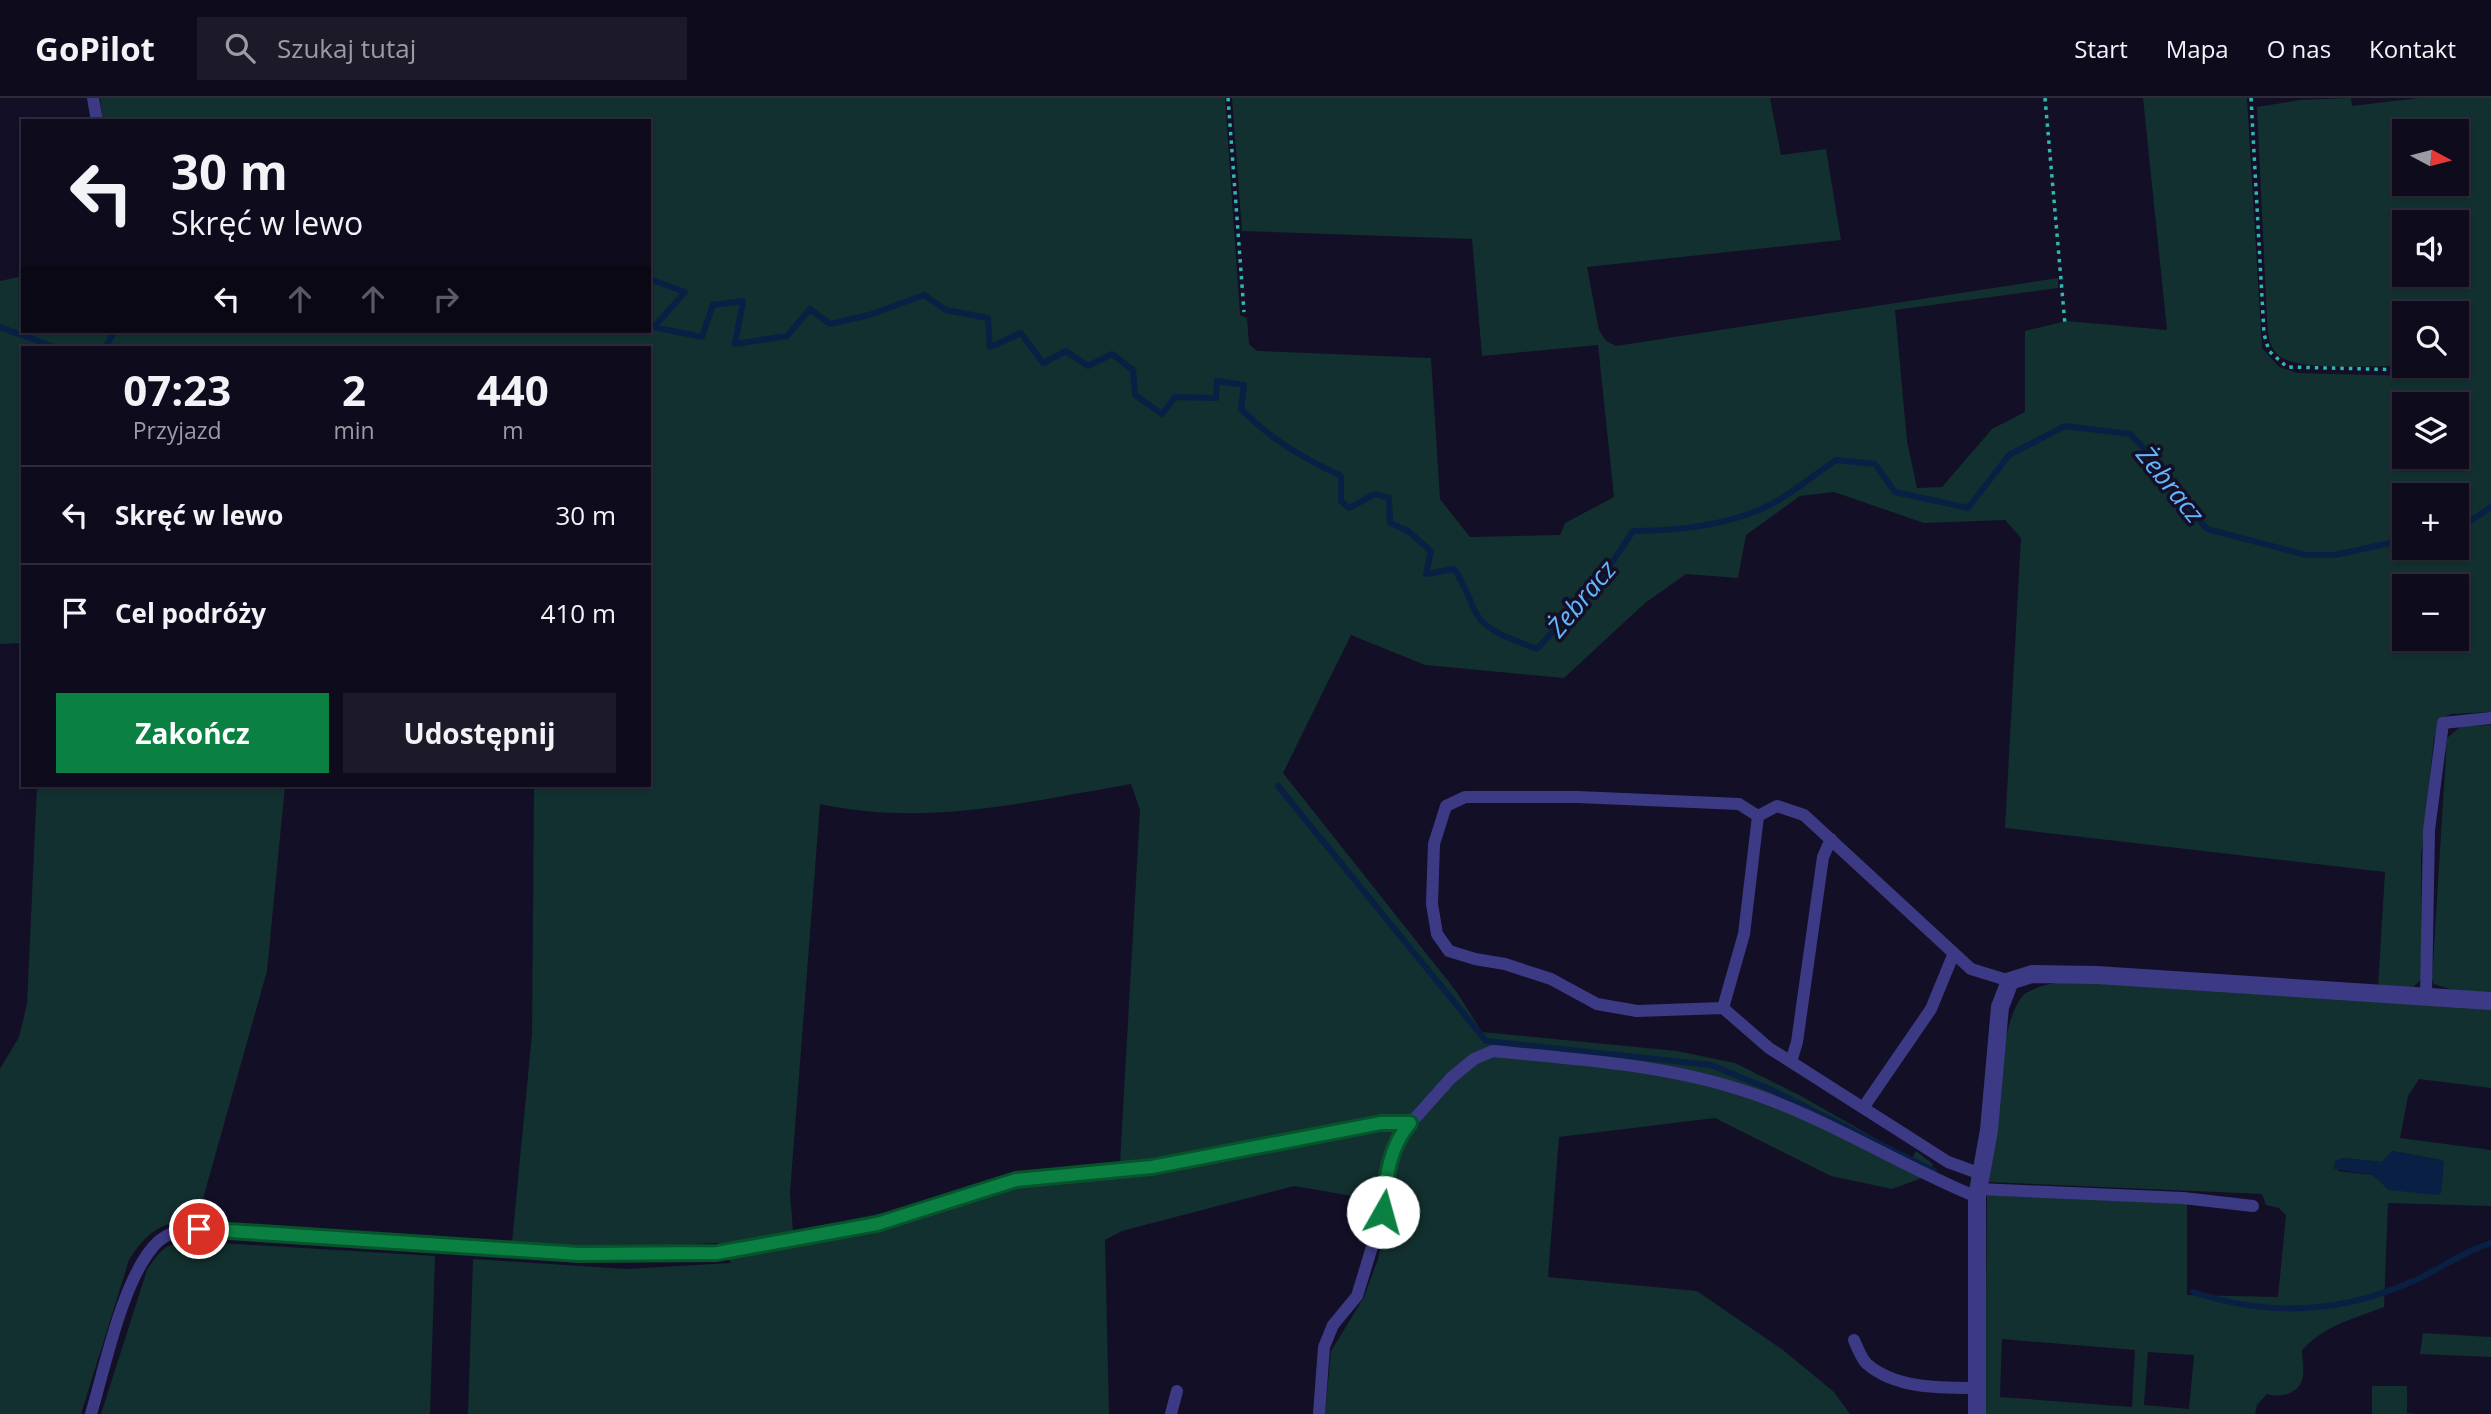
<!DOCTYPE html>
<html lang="pl">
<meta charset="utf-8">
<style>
:root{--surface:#0e0b1c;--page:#1c1929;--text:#f1f3f6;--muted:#9b9ba3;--line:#2e2b3b;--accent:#0b8043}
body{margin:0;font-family:"Open Sans",sans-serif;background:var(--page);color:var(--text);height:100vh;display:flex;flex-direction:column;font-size:26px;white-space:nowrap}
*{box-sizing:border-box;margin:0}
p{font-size:23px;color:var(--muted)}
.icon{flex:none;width:38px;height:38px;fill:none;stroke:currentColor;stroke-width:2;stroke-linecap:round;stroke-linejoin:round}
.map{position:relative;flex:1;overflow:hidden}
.sheet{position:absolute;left:21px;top:248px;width:630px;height:441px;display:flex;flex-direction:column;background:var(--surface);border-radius:0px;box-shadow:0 2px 5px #0004,0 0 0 2px var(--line)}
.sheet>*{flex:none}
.top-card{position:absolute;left:21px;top:21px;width:630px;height:214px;border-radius:0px;box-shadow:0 2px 5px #0004,0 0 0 2px var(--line);background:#0e0b1c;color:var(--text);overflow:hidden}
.needle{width:46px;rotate:97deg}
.controls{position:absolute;left:2392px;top:21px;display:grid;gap:14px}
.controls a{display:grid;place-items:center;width:77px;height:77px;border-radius:0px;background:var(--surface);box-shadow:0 2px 5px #0004,0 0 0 2px var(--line);font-size:35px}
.pin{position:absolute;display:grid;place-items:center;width:60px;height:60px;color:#fff;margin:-30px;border:4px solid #fff;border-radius:50%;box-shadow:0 2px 7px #0007}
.me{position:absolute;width:77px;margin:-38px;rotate:7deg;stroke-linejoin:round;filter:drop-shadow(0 0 5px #0008)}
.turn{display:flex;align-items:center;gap:24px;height:147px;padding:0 35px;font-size:32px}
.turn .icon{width:91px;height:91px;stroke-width:2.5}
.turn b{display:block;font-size:49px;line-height:60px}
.lanes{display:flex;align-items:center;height:66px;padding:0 35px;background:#0003;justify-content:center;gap:35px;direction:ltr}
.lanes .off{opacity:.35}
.eta{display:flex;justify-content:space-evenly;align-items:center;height:119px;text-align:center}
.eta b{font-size:42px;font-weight:700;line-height:49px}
.action{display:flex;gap:14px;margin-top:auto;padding:14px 35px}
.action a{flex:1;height:80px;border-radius:0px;background:var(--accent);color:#fff;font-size:28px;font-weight:700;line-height:80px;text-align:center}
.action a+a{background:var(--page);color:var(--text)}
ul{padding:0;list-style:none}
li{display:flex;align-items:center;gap:21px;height:98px;padding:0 35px;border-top:2px solid var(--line)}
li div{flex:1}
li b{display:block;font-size:26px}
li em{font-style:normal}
header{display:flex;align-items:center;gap:42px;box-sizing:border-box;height:98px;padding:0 35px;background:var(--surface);border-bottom:2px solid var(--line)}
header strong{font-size:33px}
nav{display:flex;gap:38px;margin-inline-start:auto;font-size:24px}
.search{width:490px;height:63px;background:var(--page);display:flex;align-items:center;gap:18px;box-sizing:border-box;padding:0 24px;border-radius:0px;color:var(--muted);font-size:26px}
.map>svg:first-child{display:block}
.green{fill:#12302f;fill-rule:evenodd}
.water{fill:#0a1f44}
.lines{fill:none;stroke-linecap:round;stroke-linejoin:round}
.stream{stroke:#0a1f44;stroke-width:6}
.path{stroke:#2fb8b0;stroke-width:3.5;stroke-dasharray:3.5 5;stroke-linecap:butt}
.lane{stroke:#3d3a85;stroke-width:12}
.street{stroke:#3d3a85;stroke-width:18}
.route-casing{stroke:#07532c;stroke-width:18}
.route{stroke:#0b8043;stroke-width:12}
.labels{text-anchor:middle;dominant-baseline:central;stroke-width:7;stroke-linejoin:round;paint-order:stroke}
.water-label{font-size:26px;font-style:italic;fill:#62b6ff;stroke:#130f26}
</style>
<header>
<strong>GoPilot</strong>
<div class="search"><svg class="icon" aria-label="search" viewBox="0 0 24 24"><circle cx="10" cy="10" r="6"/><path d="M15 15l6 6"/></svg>Szukaj tutaj</div>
<nav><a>Start</a><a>Mapa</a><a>O nas</a><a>Kontakt</a></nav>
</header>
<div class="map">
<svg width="2491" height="1316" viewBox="0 0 2491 1316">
<rect width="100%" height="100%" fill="#130f26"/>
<path class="green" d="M100,0h1125l15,217 7,3 2,26 8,7 174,7 9,141 30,38 90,-2 5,-12 49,-26 -16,-152 -116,11 -10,-117 -230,-8 -10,-133h538l11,57 45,-6 15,91 -254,27 12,63 7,11 10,5 442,-68v10l-163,22 12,131 10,47 25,-1 50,-58 33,-17v-81l42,-10 100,9 -24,-232h104l15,250 17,19 18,6 114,3 1,-10h-6h51v-53h-53v53c-27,-1 -112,7 -128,-13 -8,-9 -8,-21 -9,-32l-10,-214 43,-7 51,-2 1,8 67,-8h72v614l-39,2 -8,3 -10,21 -13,119 1,122 -10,9 -34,-1 7,-115 -380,-44 16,-290 -16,-18 -81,3 -90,-31 -34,4 -54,39 -8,43 -52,-4 -41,29 -81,75 -139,-13 -74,-30 -68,138 173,218 26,41 195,19 58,12 66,33 111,63 4,-8 17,13 -6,12 -35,13 -61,-13 -116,-58 -156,19 -11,140 149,14 86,59 51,42 16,22h-525l6,-63 33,-54 14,-38 13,-63 -15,4 -82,-14 -172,45 -17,9 4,174h-641l5,-155 153,10 105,-6 -13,-20 -119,5 -87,-6 20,-208 2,-248h115v-438h-626v295l-23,1v-363l23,-5v55h626v-210h-546zM2404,33h53v53h-53zM2404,124h53v53h-53zM2404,306h53v53h-53zM2404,397h53v53h-53zM2404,488h53v53h-53zM1131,686l9,26 -20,353 -45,17 -77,10 -205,41 -3,-38 30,-389c106,23 206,-2 311,-20z
M2491,627v271l-25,-2 -32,-10 -2,-6 15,-240 14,-12z
M37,688h248l-18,185 -70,249c-34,1 -50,11 -68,40l-48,154h-81v-345l19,-32 8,-33z
M2067,882l424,28v80l-72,-9 -11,17 -8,42 91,12v56l-103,-3 -4,104c-33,13 -57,17 -82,43 0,9 3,23 0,30 -5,15 -23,18 -35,14l-10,11 -2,9h-270l2,-219 200,7v93l91,2 8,-82 -7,-7 -13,-3 -4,-11 -275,-12c4,-35 12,-171 39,-189 11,-7 29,-10 41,-13zM2392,1053l49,9 -52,30 -16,-15 -35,-4 4,-13 40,4zM2002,1241l133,11 -3,57 -132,-10zM2148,1254l46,3 -5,54 -45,-4z
M188,1143l247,15 -5,158h-329l46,-144c12,-18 18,-27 41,-29z
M2423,1235l68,4v20l-71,-3z
M2372,1288h35v27l12,1h-47z"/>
<path class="water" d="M2392,1053l49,9 3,2 -3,31 -5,2 -47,-5 -16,-15 -39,-6 1,-8 7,-3 40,4z"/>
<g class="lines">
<path class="stream" d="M649,181l36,13 -31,35 48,10 11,-32 30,-4 -8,43 52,-8 23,-27 20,15 39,-9 55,-20 22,15 42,8 2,29 31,-14 22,30 23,-12 22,15 24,-12 21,16 2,25 27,19 13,-17 41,1 1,-17 27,4 -3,24c29,30 62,49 100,67v25l8,7 26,-14 14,4 1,25 18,8 23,20 -5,23 28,-5c10,14 14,28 22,44 10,20 42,28 61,36l64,-70 32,-48c45,0 96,-6 137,-26 23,-12 45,-31 66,-45l39,4 20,28 73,16 41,-53 56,-29 65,8 29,30 18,30 30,35 99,26h29l69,-15
M0,229l57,21
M259,233h12
M105,250l10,-17
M2457,432l34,-23
M1278,688l208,255 225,24 61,25 162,81
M2193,1194c75,25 147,22 220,-11 26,-11 51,-30 78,-38"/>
<path class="path" d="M1228,0l16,214
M2045,0l20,227
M2251,0l13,236 5,17 18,16 122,3"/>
<path class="lane" d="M93,0l4,23
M2426,897l3,-165 14,-107 48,-5
M1723,910l-86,3 -40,-7 -46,-25 -46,-15 -30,-5 -26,-8 -12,-17 -5,-30 2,-60 12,-38 19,-9h113l161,7 19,12
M1791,964l6,-20 26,-185 8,-18
M1863,1010l68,-99 23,-56
M1981,1076l-33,-12 -179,-114 -46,-40 21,-74 14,-118 19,-10 27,9 167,154 39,12
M1978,1091l205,9 70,8
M1854,1242c3,7 7,18 13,24 29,25 74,24 110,24
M91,1316c14,-47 31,-131 62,-167 9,-11 20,-15 33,-18l393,25 138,-1 159,-28 140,-45 136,-14 229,-43h29
M1171,1316l6,-23
M1319,1316l5,-67 9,-22 24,-29 26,-85 6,-47 11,-29 51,-57 23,-19 19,-8c80,8 165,13 242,37 84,25 161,76 242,109"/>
<path class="street" d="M1977,1316v-217l12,-67 11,-123 10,-26 22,-7 65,1 394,26"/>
</g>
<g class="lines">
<defs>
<path id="route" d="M199,1131l380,25 138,-1 160,-29 139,-44 136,-13 229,-44h29c-22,25 -24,57 -27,89"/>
</defs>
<use href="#route" class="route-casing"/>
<use href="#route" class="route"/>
</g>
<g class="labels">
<g class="water-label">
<text transform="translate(2171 386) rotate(51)">Żebracz</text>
<text transform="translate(1581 500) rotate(-50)">Żebracz</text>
</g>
</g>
</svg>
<div class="controls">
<a><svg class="needle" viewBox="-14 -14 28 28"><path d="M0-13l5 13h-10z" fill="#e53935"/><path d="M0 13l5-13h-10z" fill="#9b9ba3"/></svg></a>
<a><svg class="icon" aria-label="sound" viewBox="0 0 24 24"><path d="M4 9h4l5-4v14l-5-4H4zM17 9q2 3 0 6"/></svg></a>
<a><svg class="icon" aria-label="search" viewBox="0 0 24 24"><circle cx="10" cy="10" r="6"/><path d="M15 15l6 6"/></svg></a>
<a><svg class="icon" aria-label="layers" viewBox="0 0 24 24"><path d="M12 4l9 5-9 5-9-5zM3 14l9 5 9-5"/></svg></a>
<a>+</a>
<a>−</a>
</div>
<div class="pin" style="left:199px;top:1131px;background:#d93025"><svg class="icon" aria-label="arrive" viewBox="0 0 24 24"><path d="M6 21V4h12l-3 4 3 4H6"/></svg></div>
<svg class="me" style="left:1383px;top:1114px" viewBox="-20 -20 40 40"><circle r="19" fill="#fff"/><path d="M0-13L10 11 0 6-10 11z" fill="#0b8043"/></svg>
<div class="top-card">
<div class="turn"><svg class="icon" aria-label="left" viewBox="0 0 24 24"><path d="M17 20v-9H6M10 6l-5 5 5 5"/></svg><div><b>30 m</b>Skręć w lewo</div></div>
<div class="lanes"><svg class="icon" aria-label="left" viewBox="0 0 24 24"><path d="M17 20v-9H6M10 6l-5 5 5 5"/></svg><svg class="icon off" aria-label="ahead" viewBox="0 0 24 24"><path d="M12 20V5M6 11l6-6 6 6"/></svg><svg class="icon off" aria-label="ahead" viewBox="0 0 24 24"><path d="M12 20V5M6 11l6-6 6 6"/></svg><svg class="icon off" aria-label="right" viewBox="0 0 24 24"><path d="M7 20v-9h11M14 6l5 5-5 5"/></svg></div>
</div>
<section class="sheet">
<div class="eta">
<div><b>07:23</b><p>Przyjazd</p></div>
<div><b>2</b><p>min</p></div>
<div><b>440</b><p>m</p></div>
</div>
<ul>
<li><svg class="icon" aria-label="left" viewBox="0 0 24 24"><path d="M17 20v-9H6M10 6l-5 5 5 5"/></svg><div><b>Skręć w lewo</b></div><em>30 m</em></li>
<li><svg class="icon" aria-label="arrive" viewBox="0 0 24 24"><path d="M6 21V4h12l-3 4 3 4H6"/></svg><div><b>Cel podróży</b></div><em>410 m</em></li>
</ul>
<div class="action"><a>Zakończ</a><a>Udostępnij</a></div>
</section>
</div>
